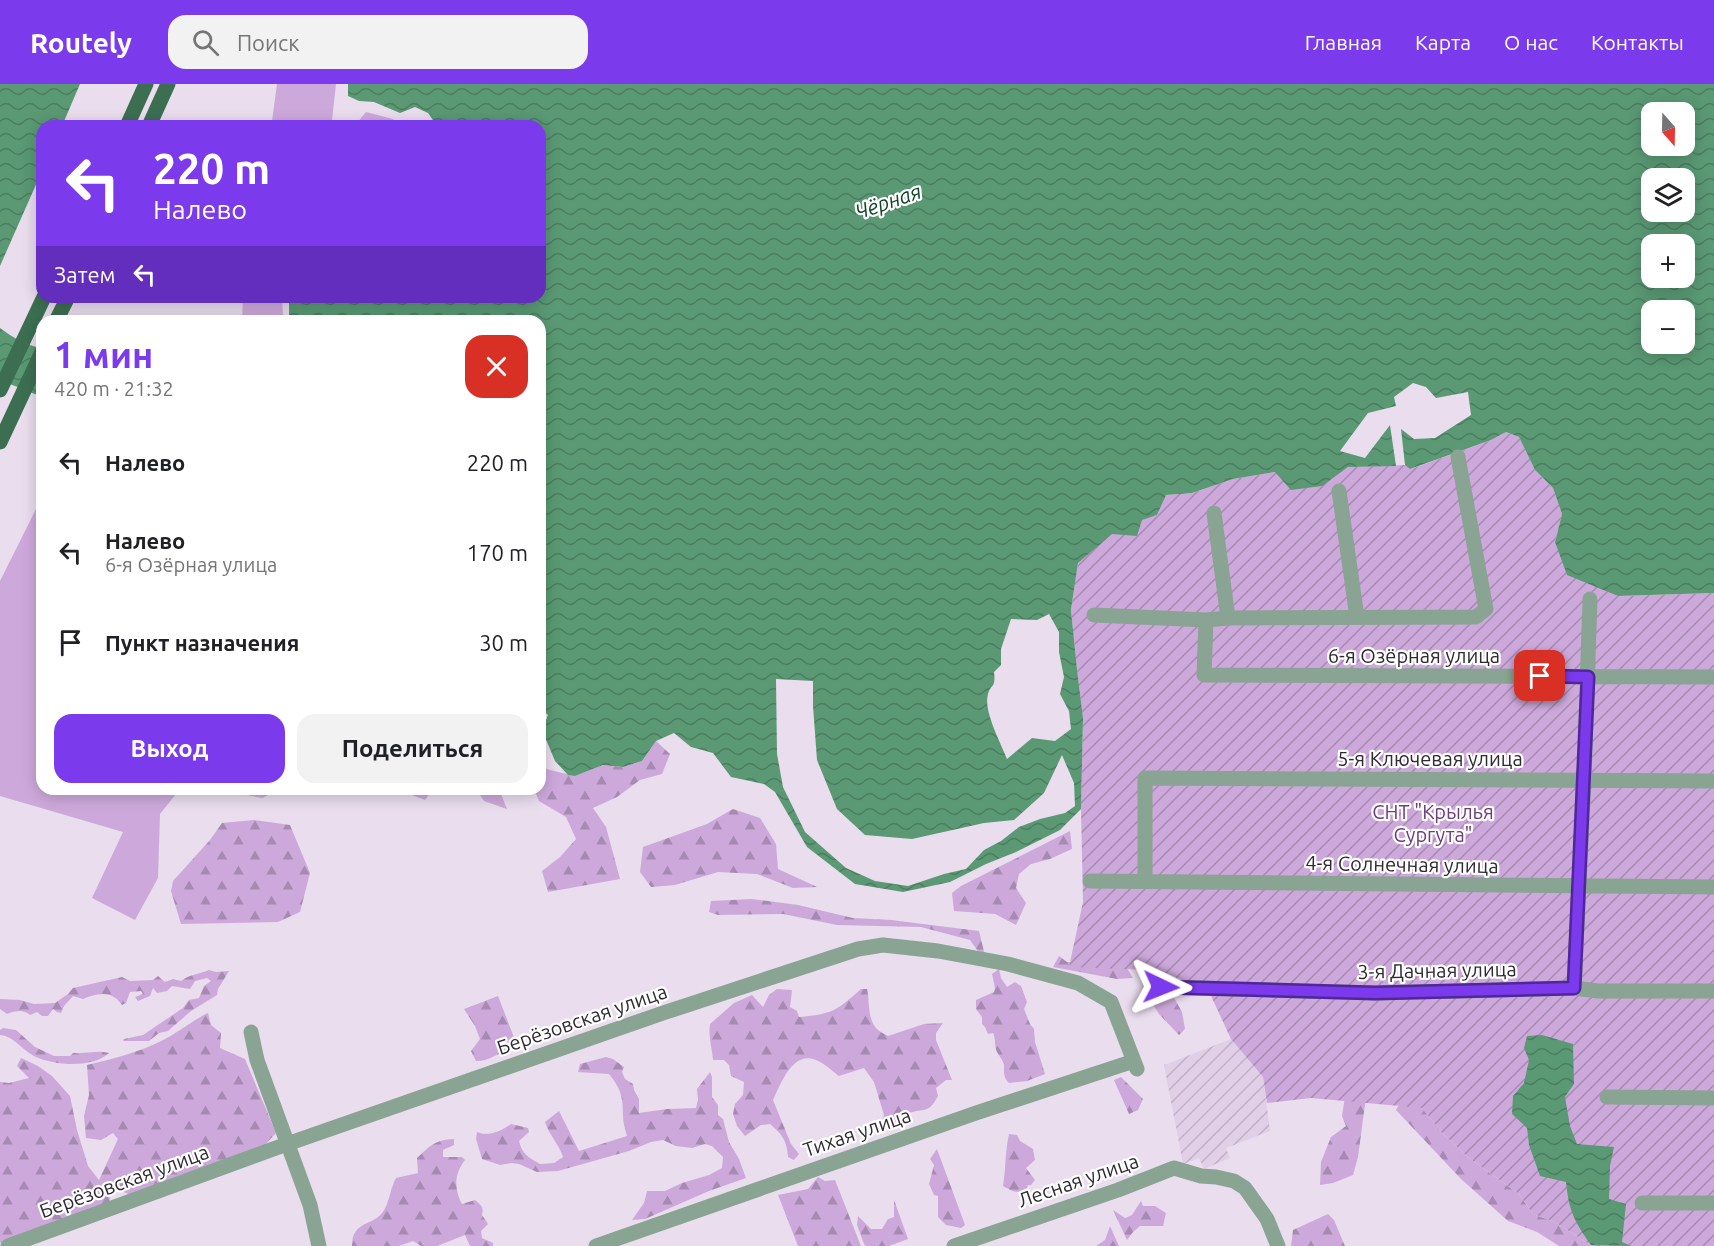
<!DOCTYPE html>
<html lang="ru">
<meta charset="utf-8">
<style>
:root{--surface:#fff;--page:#f2f2f2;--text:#202124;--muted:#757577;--accent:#7c3aed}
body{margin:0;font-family:Ubuntu,sans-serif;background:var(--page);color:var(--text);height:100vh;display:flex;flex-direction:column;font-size:22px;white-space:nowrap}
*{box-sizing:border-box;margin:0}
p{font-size:20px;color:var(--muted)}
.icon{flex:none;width:33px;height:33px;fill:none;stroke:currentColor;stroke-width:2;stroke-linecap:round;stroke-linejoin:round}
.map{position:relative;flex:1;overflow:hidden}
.sheet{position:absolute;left:36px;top:231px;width:510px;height:480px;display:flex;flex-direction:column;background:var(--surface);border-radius:18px;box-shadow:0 3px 15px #0003}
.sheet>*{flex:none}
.top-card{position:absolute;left:36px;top:36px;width:510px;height:183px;border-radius:18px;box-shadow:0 3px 15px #0003;background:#7c3aed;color:#fff;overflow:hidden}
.needle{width:39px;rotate:160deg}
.buttons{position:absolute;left:1641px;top:18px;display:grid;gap:12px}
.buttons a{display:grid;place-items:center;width:54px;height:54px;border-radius:12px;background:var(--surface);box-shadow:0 3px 15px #0003;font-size:30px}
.pin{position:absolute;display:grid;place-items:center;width:51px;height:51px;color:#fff;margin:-26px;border-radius:12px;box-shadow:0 3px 9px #0006}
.me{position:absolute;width:66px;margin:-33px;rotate:92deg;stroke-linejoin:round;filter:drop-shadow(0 0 4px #0008)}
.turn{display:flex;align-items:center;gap:21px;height:126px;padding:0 18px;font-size:27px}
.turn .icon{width:78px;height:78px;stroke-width:2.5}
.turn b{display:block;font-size:42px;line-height:51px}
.then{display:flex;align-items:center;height:57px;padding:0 18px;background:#0003;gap:12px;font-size:22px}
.round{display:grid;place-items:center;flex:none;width:63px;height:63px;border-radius:18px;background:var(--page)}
.summary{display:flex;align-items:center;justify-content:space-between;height:102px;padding:0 18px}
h1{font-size:36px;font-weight:700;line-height:45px;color:var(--accent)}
.cta{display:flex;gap:12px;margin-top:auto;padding:12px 18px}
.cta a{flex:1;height:69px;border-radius:18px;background:var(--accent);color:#fff;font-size:24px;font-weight:700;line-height:69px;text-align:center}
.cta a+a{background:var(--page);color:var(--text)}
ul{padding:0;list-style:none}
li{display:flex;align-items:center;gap:18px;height:90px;padding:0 18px}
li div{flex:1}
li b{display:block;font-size:22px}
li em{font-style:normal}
header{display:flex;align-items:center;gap:36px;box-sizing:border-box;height:84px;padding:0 30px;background:var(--accent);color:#fff}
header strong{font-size:28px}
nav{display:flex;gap:33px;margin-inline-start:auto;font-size:21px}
.search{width:420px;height:54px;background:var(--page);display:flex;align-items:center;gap:15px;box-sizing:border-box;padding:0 21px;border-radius:18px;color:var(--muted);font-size:22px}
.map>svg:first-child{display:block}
.industrial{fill:url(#industrial-furrows)}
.green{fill:#cda9db}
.forest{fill:url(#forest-firs)}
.garden{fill:url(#garden-furrows)}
.water{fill:url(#water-waves);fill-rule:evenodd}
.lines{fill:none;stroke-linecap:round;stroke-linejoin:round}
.minor{stroke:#89a493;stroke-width:15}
.primary{stroke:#3c6f51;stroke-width:15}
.route-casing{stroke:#51269a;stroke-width:15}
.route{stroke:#7c3aed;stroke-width:10}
.labels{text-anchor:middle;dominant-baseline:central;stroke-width:4.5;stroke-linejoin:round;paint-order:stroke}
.street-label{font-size:20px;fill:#2f2b31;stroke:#fff}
.park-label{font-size:20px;fill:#6d3d7e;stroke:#fff}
.water-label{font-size:21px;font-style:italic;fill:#12442a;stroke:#fff}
</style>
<header>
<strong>Routely</strong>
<div class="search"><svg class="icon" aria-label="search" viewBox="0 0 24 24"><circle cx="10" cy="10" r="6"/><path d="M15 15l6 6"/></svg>Поиск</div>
<nav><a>Главная</a><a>Карта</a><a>О нас</a><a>Контакты</a></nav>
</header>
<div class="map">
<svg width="1714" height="1162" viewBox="0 0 1714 1162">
<defs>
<pattern id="industrial-furrows" width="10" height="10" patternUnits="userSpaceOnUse" patternTransform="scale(1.5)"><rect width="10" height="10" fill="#e0cfe7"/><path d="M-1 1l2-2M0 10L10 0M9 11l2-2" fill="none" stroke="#c0b2c7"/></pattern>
<pattern id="forest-firs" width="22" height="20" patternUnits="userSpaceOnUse" patternTransform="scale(1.5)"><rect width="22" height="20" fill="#cda9db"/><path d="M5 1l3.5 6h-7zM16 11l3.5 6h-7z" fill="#a78ab2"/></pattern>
<pattern id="garden-furrows" width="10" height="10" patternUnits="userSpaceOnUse" patternTransform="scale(1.5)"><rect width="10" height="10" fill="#cda9db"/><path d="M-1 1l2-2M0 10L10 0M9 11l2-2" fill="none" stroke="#a78ab2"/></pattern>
<pattern id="water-waves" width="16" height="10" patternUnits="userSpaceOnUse" patternTransform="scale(1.5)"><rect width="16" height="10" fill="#5a9974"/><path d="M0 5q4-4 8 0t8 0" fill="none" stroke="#4b7d60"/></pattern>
</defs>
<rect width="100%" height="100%" fill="#e9ddee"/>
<path class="industrial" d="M1231,955l32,38 7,54 -44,17 4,10 -26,11 -5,-11 -16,6 -19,-99z"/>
<path class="green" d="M277,0h59l-4,36 25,3 9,-11 27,7 4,7h-122l-3,-5z
M243,213h39l1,19 -3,5h-38z
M42,413v292h138l-20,25 -2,64 -23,42 -43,-22 31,-66 -123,-36v-215z
M217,705h64l-19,9z
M396,705h37l-8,11z
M476,705h23l8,20 -23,-8z"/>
<path class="forest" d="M656,657l14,13 -8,20 -22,6 -23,17 -24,11 13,19 14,52 -72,13 -6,-21 18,-14 16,-18 -10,-22 -27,-16 -5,-12h6v-25l6,5 29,7 28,-11 20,2 19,-6z
M733,725l27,9 16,26 2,25 39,18 -24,1 -36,-14 -39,-2 -43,13 -24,2 -11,-15 3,-25 64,-23z
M254,736l36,5 20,48 -10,39 -22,10 -97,2 -10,-33 2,-10 37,-41 12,-17z
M1070,747l2,18 -22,10 -19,5 -12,10 -3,14 10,15 -10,22 -21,-11 -41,-3 -2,-18 9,-7z
M752,815l46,6 55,13 38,2 88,11 8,33 -17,-24 -49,-13 -84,-2 -54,-11 -65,1 -9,-3 2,-11z
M1059,872l8,6h56l10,16 -16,1 -64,-12z
M999,885l2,9 6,9 8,-5 6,4 6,16 -3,7 6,15 4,5 1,13 10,32 -18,7 -18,2c-6,-6 -5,-11 -5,-18 -1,-5 -5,-9 -7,-13 -3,-6 -1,-13 -4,-19l-5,1 -3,-7 -3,-3v-7l-6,-8v-9l18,-8 1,-4 -3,-14z
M209,886l7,2 13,-1 -11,18 -1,6 -26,16 -23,20 -9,2 -10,8h-26l1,-2 19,-4 40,-27 6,-8 10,-2 5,-12 7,-5 -4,-3 -12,3 -5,8 -18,-3 -5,5 -10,2 -4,-5 -3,8 -12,5 -3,-4 8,-3 -2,-3 -11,1 -4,11 -4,2c-10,-15 -25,-12 -39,-6l-10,-3 -9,10 -3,7 -4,-1 -4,-3 -5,7h-6l-5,-4 -7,3c-7,-6 -15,-4 -23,-1l-7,-5v-10l20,1 14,4 21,-1 13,-9 5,-6 49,-11 8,4 23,-1 5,-4 7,6 8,-3 8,2c9,-7 17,-6 28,-11z
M777,905l15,1 -2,17 7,4 2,6c34,-3 37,-6 62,-28h6c3,12 0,28 9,39 2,3 9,6 12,8l36,-12 19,-1 -7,10v7l16,40h-6l-10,8 2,8c-11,21 -16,10 -33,19 -8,4 -1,1 -7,7 -3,3 -9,5 -13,7l-3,-7 2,-7 -10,-33 -10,-14 -25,8c-7,-5 -15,-13 -23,-16 -23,-10 -35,23 -43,40l18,44 8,10 -5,6 -6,-3c-1,-16 -6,-23 -18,-33l-9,1 -16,11 -8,-10 -4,-12 2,-10 8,-9 1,-13 -13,-6 -2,-11 -5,-5h-11c-1,-13 -5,-24 -3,-36l24,-21 18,-8 11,12 6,-12z
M1154,911l19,1 9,16 3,17 -6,6 -20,-21 -7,-11z
M498,912l17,44 1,10c-18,0 -23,11 -40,11l-5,-10 9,-12 -5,-13 -11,-17z
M208,929l3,12 10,8 -1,15 25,11 31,74 -13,14 -132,48 -22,-9 1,16 -110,41v-161l9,1 20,-5 -12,-12 4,-8 17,8 14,10 18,20 7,34 11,36 11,14 19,-41 -5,-6 -12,7 -15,-2 -2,-22 5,-21 -2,-30c25,-6 49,-12 72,-23 16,-7 32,-21 49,-29z
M3,944l13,2 19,17 19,9h16l3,-3c12,1 24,-3 36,0 -16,15 -53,13 -73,4 -13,-6 -22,-21 -36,-22v-5z
M606,973l7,2 11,8 -2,5 3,7 8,5 1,6 5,9v14l28,-4 29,-1 2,-8 -1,-11 13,-17 2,5v20l6,8v10l5,4 6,23 10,17 7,19 -37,13 -64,28 -13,1 12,-17 3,-12h18l17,-8 27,-8 13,-7 1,-11 -11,-11 -7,-2 -13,4 -16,-2 -13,-6 -12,2 -22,9 -71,20 -21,1 -18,-8 -8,-1 -11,2 -18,-6 -6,-20 1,-7c11,5 24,-1 34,-8l17,4 1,4 -10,9c3,13 10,17 21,23l14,-1 9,-6c-4,-13 -14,-22 -18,-35l14,-11 20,40 48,-15c-2,-7 -4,-14 -4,-20 0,-19 -2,-27 -14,-42l-31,-2 2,-8z
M1349,986l17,27 -8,60 -5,18 -20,8 -13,2 1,-23 10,-25 15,-11 -4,-10z
M1121,993l22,22 -5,11 -9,4 -15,-34z
M1406,1009l16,15 21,26 26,24 50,36 14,20 22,8 37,24h-33l-22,-14 -29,-11 -47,-42 -65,-69z
M1009,1050l8,1 3,6 13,8 2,11 -9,8 9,12 -4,5h-3l-2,5c-10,4 -14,1 -23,-4 3,-18 2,-34 6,-52z
M454,1055v6l-11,5v7h19l3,3c-11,14 -11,29 -3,44l13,-4c6,5 9,7 7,15l6,9 -7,7 1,7 11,5v3h-23l-5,-11 -28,11h-16l-8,-5 -14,5h-47c0,-25 20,-20 30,-33 7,-8 8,-24 14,-35l22,-5 -1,-15c14,-13 18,-18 37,-19z
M937,1065l28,76 -4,3 -15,-3 -8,-8v-21l-4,-1 -5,-11 5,-19 -4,-6z
M818,1093l7,4 10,-1 26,66h-63l-20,-51 30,-6z
M894,1116l14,39 -19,7h-23l-2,-2 -7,-19 1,-9 13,13h11l6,-10 6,-2z
M1141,1117l2,5h12l11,7 -3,13h-23l-7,6 -6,8 -14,-30 12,8 7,-3z
M1328,1130l6,6 11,26h-54l2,-16z
M1110,1142l9,20h-23l9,-6z"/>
<path class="garden" d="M1506,348l13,5 16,33 18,18 9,26 -7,28 63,54 96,-3v653h-122l-37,-24 -22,-8 -14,-20 -50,-36 -26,-24 -21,-26 -111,-10 -44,5 -4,-26 -32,-38 -25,-54 -29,-2 -28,-13 -80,-3 14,-65 -2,-93 2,-91 -6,-49 -6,-59 7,-47 34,-30 30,-14 15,-4 8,-20 27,-2 41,-14 42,-7h64l9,-5 57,-2 6,4 80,-29z"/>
<path class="water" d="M0,0h80l-18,42h-20v45l-42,95z
M348,0h1366v509l-96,3 -51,-21 -12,-33 7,-28 -9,-26 -18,-18 -16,-33 -13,-5 -15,8 -81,29 -5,-4 -4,-36 13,10 21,-1 36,-23 -3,-23 -32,6 -10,-11 -13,-4 -19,14 2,9 -28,7 -28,38 25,7 25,-33 6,41 -48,1 -26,19 -31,4 -16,-18 -42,7 -41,14 -26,2 -9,20 -15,5 -5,16 -25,-2 -34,29 -7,47 6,59 6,49 -2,91 -21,21 -44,22 -30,12 -36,18 -47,10 -48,-8 -48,-37 -32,-55 -11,-8 -33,-7 -18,-24 -22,-6 -17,-14 -18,8 -14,20 -19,6 -20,-2 -28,11 -7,-1 -13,-14 -13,-31 6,-15 -8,-7v-387h-251v-24h251v-171h-39l-2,-4 -7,1 -1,3h-54l-9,-13 -13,-6 -15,6 -26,-11 -15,-1 -11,-5zM1652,28h32v34h-32zM1652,94h32v34h-32zM1652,160h32v34h-32zM1652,226h32v34h-32zM1049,530l10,18v20l5,25 -4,17 9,17 2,18 -16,12 -23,-3 -25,21c-6,-16 -24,-48 -19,-65 3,-11 8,-5 6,-22l7,-7v-16l10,-30 26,1zM776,595l37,2v25l4,54 20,49 28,26 47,4 72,-16 30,-3 30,-27 18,-38 12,28 1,23 -10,7 -25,6 -21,8 -18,14 -17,9 -18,19 -22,5 -36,12 -33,-5 -29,-13 -41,-36 -22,-45 -6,-33z
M0,244c12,9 27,18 42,20v49l-42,-17z
M1542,951l31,9 1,40 -9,13 5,29 7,18 37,3 -4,19 -1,33 17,5 -4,38 9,4 -40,-1c-17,-24 -22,-34 -25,-63l-26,-6 -11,-31 -2,-17 -15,-14 1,-18 11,-13 5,-23 -5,-12 3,-12z"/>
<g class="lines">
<path class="minor" d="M1339,407l18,126
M1214,429l14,105
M1094,531l112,5 22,-2 248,-1 10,-8 -28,-152
M1206,536l-2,55 510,2
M1090,797l624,6
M1145,798v-104l569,3
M1161,903l214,6 199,-5 24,3h116
M1574,904l10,-208 6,-181
M251,948l6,28 53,145 9,41
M1607,1013l107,1
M1642,1119h72
M8,1162l279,-102 376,-131 195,-64 25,-4 55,6 70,13 70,19 33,19 26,67
M596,1162l380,-133 158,-52
M954,1162l164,-56 56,-22 27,8 15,1 18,4 11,7 22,31 11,27"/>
<path class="primary" d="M127,42l19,-42
M149,42l19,-42
M56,237l12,-24
M0,306l44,-93
M0,358l42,-90"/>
</g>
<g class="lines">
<defs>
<path id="route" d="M1161,903l214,6 199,-5 14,-311 -48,-1"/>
</defs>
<use href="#route" class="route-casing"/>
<use href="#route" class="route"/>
</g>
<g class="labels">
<g class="street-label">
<text x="1414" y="571">6-я Озёрная улица</text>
<text x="1430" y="674">5-я Ключевая улица</text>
<text transform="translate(1402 780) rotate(1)">4-я Солнечная улица</text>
<text transform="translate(1437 886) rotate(-1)">3-я Дачная улица</text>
<text transform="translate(582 935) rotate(-19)">Берёзовская улица</text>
<text transform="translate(857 1048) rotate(-19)">Тихая улица</text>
<text transform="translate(1078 1096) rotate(-19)">Лесная улица</text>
<text transform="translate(124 1097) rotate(-20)">Берёзовская улица</text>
</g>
<g class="park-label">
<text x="1433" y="727">CНТ "Крылья<tspan x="1433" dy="23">Сургута"</tspan></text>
</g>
<g class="water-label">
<text transform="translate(888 117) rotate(-19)">Чёрная</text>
</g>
</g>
</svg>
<div class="buttons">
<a><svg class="needle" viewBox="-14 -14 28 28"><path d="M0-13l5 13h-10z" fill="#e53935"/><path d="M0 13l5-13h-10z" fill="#757577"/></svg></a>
<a><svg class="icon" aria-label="layers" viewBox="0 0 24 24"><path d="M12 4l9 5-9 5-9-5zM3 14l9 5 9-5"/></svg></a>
<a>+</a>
<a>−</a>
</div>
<div class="pin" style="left:1540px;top:592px;background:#d93025"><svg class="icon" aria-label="arrive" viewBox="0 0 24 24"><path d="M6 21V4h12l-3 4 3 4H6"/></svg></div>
<svg class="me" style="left:1161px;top:903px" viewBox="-20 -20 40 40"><path d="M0-17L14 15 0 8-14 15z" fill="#7c3aed" stroke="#fff" stroke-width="4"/></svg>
<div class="top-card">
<div class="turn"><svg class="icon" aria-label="left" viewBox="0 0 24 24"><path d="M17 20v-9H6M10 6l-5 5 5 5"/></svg><div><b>220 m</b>Налево</div></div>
<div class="then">Затем<svg class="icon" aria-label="left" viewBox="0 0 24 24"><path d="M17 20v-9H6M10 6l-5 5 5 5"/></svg></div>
</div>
<section class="sheet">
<div class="summary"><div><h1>1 мин</h1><p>420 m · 21:32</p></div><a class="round" style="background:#d93025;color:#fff"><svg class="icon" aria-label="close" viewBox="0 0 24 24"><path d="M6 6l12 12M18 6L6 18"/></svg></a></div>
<ul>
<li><svg class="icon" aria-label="left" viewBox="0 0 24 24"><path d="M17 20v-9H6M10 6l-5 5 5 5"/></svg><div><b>Налево</b></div><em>220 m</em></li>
<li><svg class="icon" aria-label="left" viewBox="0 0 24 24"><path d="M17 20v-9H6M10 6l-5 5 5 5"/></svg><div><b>Налево</b><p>6-я Озёрная улица</p></div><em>170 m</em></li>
<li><svg class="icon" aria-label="arrive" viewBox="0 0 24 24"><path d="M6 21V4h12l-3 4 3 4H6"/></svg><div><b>Пункт назначения</b></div><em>30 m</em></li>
</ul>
<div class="cta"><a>Выход</a><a>Поделиться</a></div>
</section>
</div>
